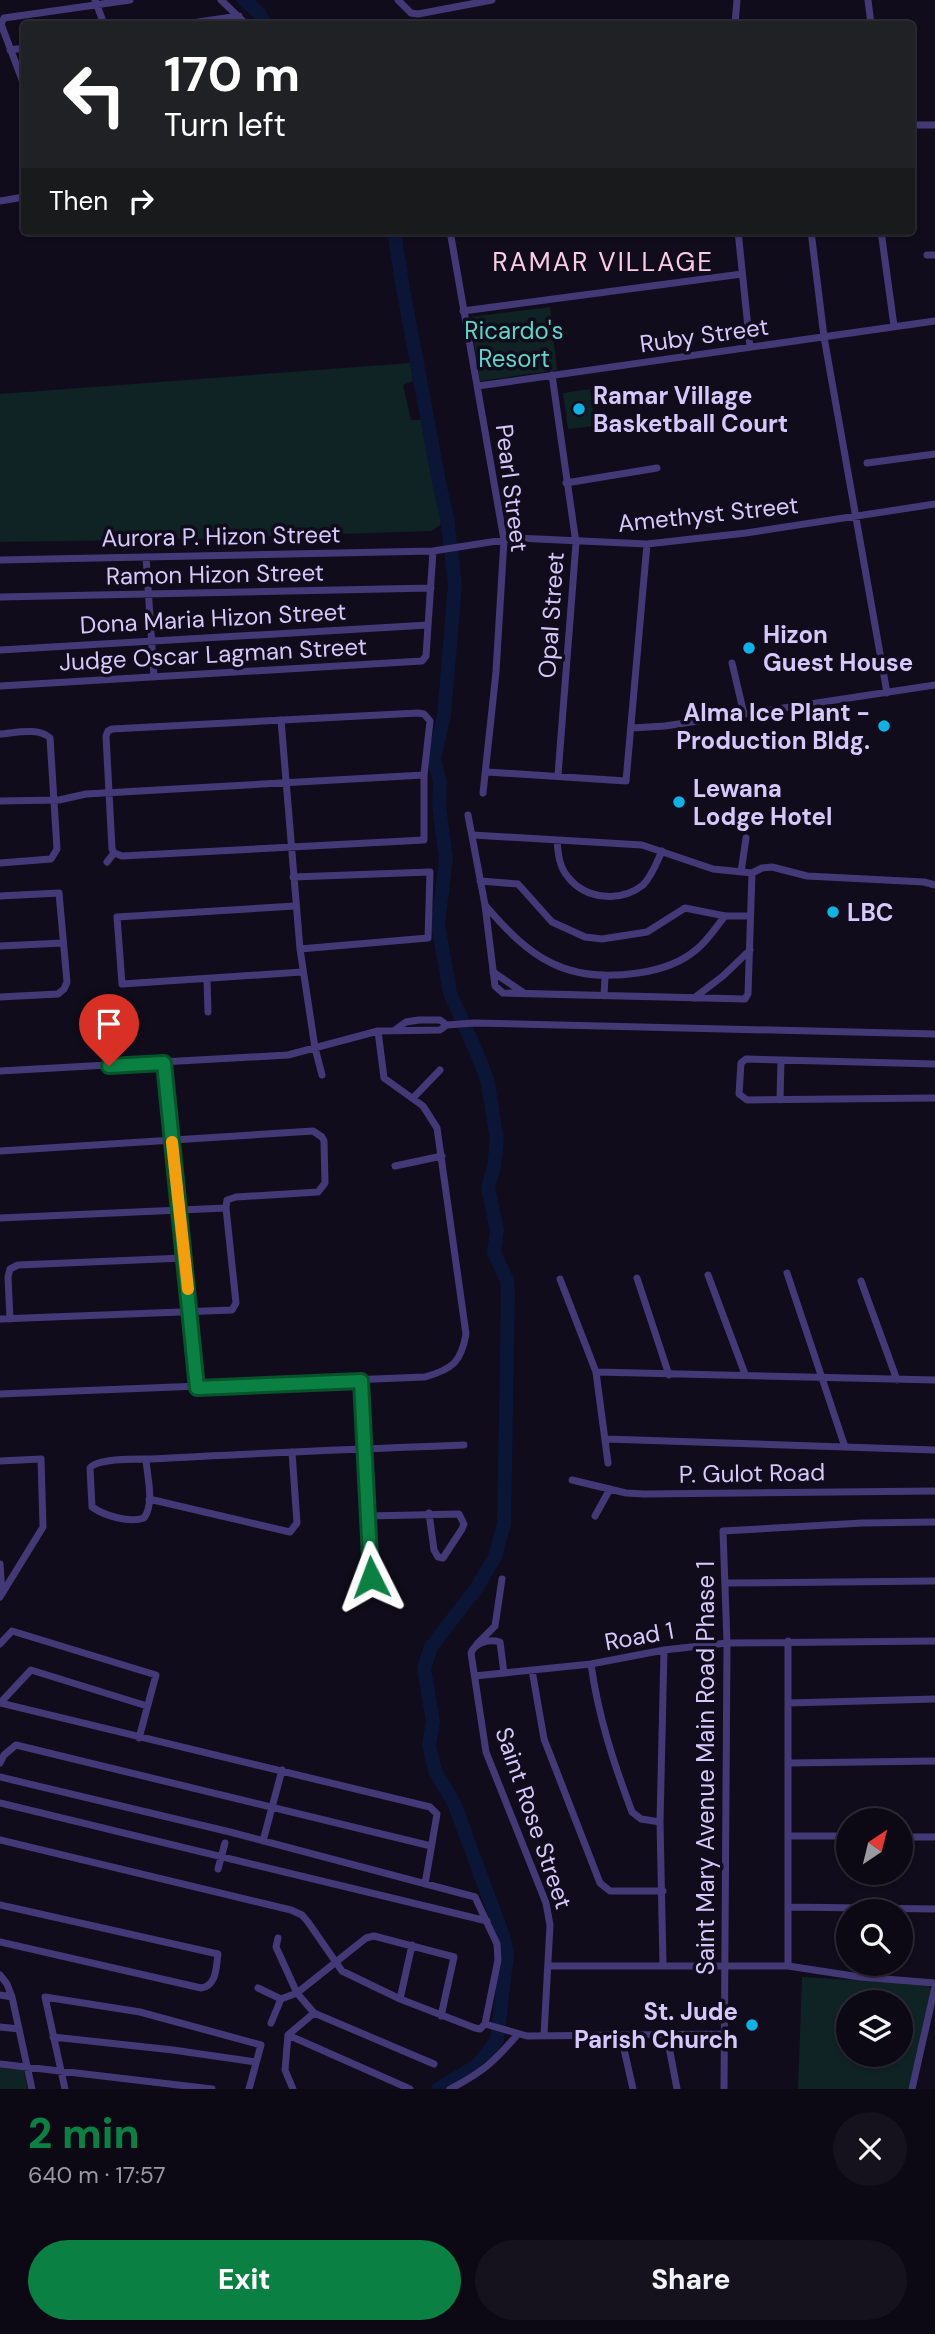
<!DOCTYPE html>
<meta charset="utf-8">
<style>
:root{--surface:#0c0914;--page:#15121d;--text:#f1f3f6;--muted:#9a9aa0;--line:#2c2a34;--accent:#0b8043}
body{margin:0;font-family:"DM Sans",sans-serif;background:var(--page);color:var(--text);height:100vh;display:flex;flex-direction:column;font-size:26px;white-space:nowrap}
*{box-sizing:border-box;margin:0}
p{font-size:23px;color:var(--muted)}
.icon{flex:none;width:38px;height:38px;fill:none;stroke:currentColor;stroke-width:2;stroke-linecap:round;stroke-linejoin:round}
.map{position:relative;height:2089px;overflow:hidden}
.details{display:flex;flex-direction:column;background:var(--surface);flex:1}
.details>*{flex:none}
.top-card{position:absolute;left:21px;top:21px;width:894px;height:214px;border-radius:7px;box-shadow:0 2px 5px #0004,0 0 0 2px var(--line);background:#202124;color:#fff;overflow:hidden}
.needle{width:46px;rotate:35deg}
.buttons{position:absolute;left:836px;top:1808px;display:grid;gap:14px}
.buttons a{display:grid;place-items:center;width:77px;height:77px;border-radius:50%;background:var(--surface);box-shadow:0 2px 5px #0004,0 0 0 2px var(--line);font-size:35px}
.pin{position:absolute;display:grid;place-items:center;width:60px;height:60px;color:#fff;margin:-72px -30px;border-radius:50% 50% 50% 0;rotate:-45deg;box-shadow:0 0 7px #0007}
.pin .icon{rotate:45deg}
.me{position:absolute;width:77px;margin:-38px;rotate:357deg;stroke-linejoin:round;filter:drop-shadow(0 0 5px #0008)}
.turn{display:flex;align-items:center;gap:24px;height:147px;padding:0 28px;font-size:32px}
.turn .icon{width:91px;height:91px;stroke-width:2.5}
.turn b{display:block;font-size:49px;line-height:60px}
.then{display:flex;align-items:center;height:66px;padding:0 28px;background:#0003;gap:14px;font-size:26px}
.round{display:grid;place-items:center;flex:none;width:74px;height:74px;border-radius:37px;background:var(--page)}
.overview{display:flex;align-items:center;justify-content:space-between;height:119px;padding:0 28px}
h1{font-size:42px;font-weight:800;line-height:52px;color:var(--accent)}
.action{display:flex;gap:14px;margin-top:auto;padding:14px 28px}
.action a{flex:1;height:80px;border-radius:42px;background:var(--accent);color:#fff;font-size:28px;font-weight:800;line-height:80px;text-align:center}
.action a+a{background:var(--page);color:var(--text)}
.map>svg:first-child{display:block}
.green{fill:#0f2224;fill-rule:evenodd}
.water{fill:#0b1535}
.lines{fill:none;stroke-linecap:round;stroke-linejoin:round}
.river{stroke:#0b1535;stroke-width:14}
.minor{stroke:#443977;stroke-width:7}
.route-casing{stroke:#07532c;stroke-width:18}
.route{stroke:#0b8043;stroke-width:12}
.slow{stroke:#f59e0b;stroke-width:12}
.poi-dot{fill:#0db3e4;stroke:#100c1b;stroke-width:2.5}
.labels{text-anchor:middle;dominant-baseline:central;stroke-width:7;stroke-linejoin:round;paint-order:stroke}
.park-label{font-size:24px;fill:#5bd6c7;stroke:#100c1b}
.street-label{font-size:24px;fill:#d5c9fc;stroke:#100c1b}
.poi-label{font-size:24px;font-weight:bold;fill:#d5c9fc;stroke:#100c1b;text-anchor:start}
.neighbourhood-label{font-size:26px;letter-spacing:2px;fill:#fccbe4;stroke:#100c1b}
</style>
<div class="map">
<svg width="935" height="2089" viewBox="0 0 935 2089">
<rect width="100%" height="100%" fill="#100c1b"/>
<path class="green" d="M550,307l7,63 -77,11 -10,-64z
M410,363l3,18 -10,4 8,35h10l25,101 -15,10 -239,8 -192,3v-148z
M590,389l5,37 -27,3 -5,-36z
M802,1977l124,7 6,6 -23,99h-111zM849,2002h52v52h-52z
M0,2068l24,2 4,19h-28z"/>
<path class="water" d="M512,323l1,12 -18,1 -1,-12z"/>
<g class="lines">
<path class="river" d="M244,0l15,13 6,11
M394,231l8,52 38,204 7,30 8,68 -11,130 -10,44 6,23 -1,24 7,53 -8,65 12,69 29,65 8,22 4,22 6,39 -3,26 -6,21 9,42 -3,23 13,27 1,13 -4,231 -9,33 -19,32 -45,58 -7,21 9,54 -4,23 6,26 19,32 49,133 4,18 -10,86 -19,25 -40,24"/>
<path class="minor" d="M95,0l9,24
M221,0l25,24
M398,0l13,13 7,1 74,-14
M868,0l3,24
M185,24l54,-8
M735,24l2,-24
M851,24l20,-1
M10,50l14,-2
M24,85l-23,-61 3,-6 126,-18
M912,125h23
M0,201l24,-4
M240,231h26
M450,231l54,309 -8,132 -13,121
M738,231l12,116
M811,231l13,106 63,356
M881,231l13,95
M451,233l18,-2
M927,255h8
M463,311l279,-37
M552,375l24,168 -18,232
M478,386l457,-65
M867,463l68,-9
M566,483l91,-15
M146,557l8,120
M0,560l433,-9 83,-13 131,6 99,-11 189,-29
M0,597l431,-9
M0,650l428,-25
M732,663l12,51
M0,686l422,-25 4,-5 7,-105
M418,713l6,1 6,7 -6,54v65l-302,16 -8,-3 -2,-4 -6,-113 2,-5 4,-2z
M281,720l19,229 15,99 7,27
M632,728l33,-2 270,-41
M0,734c15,-1 39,-7 50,4l7,111 -6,10 -51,4
M487,772l139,9 21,-237
M0,801l59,-1 27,-6 338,-19
M468,815l17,90 10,81 8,7 242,6 3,-5 4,-121
M473,835l169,10 71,24 39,4 10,-5 10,-1 35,9 117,6 11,3
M557,840c1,13 2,27 11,37 17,22 52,26 75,8 9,-9 14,-23 19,-34
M107,862l7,-9
M741,872l5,-34
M293,877l137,-5 -2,66 -128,11
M480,881l38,3 34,38 33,15 17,2 45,-7 38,-24 40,8h24
M0,896l59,-3 8,89 -3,7 -6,5 -58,3
M485,905c45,53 81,79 153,68 21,-3 43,-10 59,-24 11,-9 19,-22 28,-33
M295,906l-178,11 5,67 180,-12
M0,946l63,-3
M493,972l31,21
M207,980l1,32
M604,996l1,-19
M694,998l29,-22 27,-26
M396,1029l10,-7 13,-2h21l7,5 27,-2 461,11
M164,1063l33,325
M935,1064l-189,-5 -5,4 -2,31 8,6 188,-2
M0,1071l288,-16 90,-24 62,-1 7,-5
M413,1098l27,-28
M780,1100l1,-40
M0,1151l313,-20 9,6 2,4 1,42 -7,9 -82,5 -9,3 -1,8 10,95 -4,7 -232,9
M395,1166l47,-10
M0,1218l226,-10
M787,1273l58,174
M708,1275l37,99
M637,1278l32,97
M560,1279l36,93 12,91
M861,1281l36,99
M10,1319l-2,-42 2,-8 8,-4 166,-7
M596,1372l339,8
M361,1381l10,196
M0,1394l425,-17c27,-8 36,-14 41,-43l-29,-206 -14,-22 -39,-28 -6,-47
M606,1439l329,11
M146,1459c1,18 9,44 -2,59 -15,5 -39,-2 -52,-11l-2,-39c7,-10 48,-9 61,-9 104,-6 208,-10 313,-14
M0,1461l41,-2 2,68 -43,70
M572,1480l54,13 18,1 291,-3
M149,1499l141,33 7,-9 -5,-71
M368,1516l91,-2 5,10 -2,5 -19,29 -5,-1 -4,-7 -5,-37
M595,1516l15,-27
M0,1564l2,29
M725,1583l210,-2
M0,1644l12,-13 144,44 -17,63
M477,1644l18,-18 7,-47
M591,1664c7,52 23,100 41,148l9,7 19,3
M532,1670l12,69 56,144 10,8h53
M504,1673l-4,-31c-10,-3 -25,0 -29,11l15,99 60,151 4,22 -6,110
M475,1676l116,-12 73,-14 63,-7 208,-2
M788,1703l147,-4
M147,1706l-116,-36 -31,33 430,104 7,7 -12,70
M0,1763l4,-8 12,-10 415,101
M789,1763l146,-2
M0,1777l230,55 245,65 22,47 1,16 -13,64 -5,5 -5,-1 -75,-29 -58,-28 -34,-49 -6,-7 -11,-5 -291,-70
M0,1803l487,118
M788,1836h61
M901,1837h34
M263,1841l19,-71
M218,1869l7,-26
M0,1905l218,49c-2,13 -1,32 -17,34l-201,-46
M789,1907l146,2
M278,1938l-2,9 21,46 17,20 120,51
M663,1965l-3,-143 4,-172
M549,1966h239l72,11 75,6
M788,1966v-325
M0,1975l7,9 5,13 20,92
M258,1988l23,11
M0,1995l12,2
M400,1999l12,-54
M271,2023l10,-24 16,-6 69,-55 8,-2 80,21 -13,59
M485,2024l42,12 197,-2
M0,2027l19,2
M288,2035l122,54
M621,2036l12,53
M667,2036l10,53
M53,2037l120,13 83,12
M0,2064l212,25
M65,2089l-20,-92 95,15 121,33 -12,44
M293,2089l-8,-19 3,-35 26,-22
M450,2089c33,-17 44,-27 68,-55
M724,2089l3,-446 -4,-112 139,-8 73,-1
M912,2089l23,-102"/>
</g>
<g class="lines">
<defs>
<path id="route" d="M109,1066l55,-3 33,325 164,-7 10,196"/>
</defs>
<use href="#route" class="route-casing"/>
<use href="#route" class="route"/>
<path class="slow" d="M172,1142l16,147"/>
</g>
<g class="poi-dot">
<circle cx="579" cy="409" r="7"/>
<circle cx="749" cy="648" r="7"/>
<circle cx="884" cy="726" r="7"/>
<circle cx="679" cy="802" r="7"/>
<circle cx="833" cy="912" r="7"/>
<circle cx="752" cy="2025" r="7"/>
</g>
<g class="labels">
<g class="park-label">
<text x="514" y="330">Ricardo's<tspan x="514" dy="28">Resort</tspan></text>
</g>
<g class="street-label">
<text transform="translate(704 335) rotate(-8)">Ruby Street</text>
<text transform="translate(512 488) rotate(83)">Pearl Street</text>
<text transform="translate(708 514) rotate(-6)">Amethyst Street</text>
<text transform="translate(221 536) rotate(-1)">Aurora P. Hizon Street</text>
<text transform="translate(215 574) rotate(-1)">Ramon Hizon Street</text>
<text transform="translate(551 615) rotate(-86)">Opal Street</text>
<text transform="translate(213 618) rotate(-3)">Dona Maria Hizon Street</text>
<text transform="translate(213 654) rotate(-3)">Judge Oscar Lagman Street</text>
<text transform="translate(752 1473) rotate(-1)">P. Gulot Road</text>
<text transform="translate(639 1636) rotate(-10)">Road 1</text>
<text transform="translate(705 1768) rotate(-90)">Saint Mary Avenue Main Road Phase 1</text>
<text transform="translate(534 1818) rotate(71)">Saint Rose Street</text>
</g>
<g class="poi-label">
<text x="593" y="395">Ramar Village<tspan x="593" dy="28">Basketball Court</tspan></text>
<text x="763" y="634">Hizon<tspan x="763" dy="28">Guest House</tspan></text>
<text x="870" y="712" text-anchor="end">Alma Ice Plant -<tspan x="870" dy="28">Production Bldg.</tspan></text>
<text x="693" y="788">Lewana<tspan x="693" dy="28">Lodge Hotel</tspan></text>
<text x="847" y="912">LBC</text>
<text x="738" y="2011" text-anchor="end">St. Jude<tspan x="738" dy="28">Parish Church</tspan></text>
</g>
<g class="neighbourhood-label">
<text x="603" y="262">RAMAR VILLAGE</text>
</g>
</g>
</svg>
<div class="buttons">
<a><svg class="needle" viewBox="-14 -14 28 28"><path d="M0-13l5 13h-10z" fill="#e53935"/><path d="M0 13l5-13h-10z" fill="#9a9aa0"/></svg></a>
<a><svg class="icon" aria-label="search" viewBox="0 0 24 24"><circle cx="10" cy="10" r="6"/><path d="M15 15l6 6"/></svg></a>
<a><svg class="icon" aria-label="layers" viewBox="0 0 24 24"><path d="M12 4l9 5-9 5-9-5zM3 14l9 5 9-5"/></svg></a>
</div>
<div class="pin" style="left:109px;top:1066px;background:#d93025"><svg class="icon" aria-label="arrive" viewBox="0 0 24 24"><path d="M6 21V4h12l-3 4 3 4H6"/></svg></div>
<svg class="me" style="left:371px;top:1577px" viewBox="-20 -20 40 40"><path d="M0-17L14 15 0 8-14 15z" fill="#0b8043" stroke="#fff" stroke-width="4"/></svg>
<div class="top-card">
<div class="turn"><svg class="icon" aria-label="left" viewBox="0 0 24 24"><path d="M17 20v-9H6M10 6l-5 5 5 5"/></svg><div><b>170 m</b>Turn left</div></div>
<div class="then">Then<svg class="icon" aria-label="right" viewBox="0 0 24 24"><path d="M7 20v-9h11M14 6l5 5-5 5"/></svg></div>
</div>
</div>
<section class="details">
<div class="overview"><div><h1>2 min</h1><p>640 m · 17:57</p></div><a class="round"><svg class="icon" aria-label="close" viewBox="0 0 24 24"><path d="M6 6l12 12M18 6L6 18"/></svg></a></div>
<div class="action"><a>Exit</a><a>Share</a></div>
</section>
